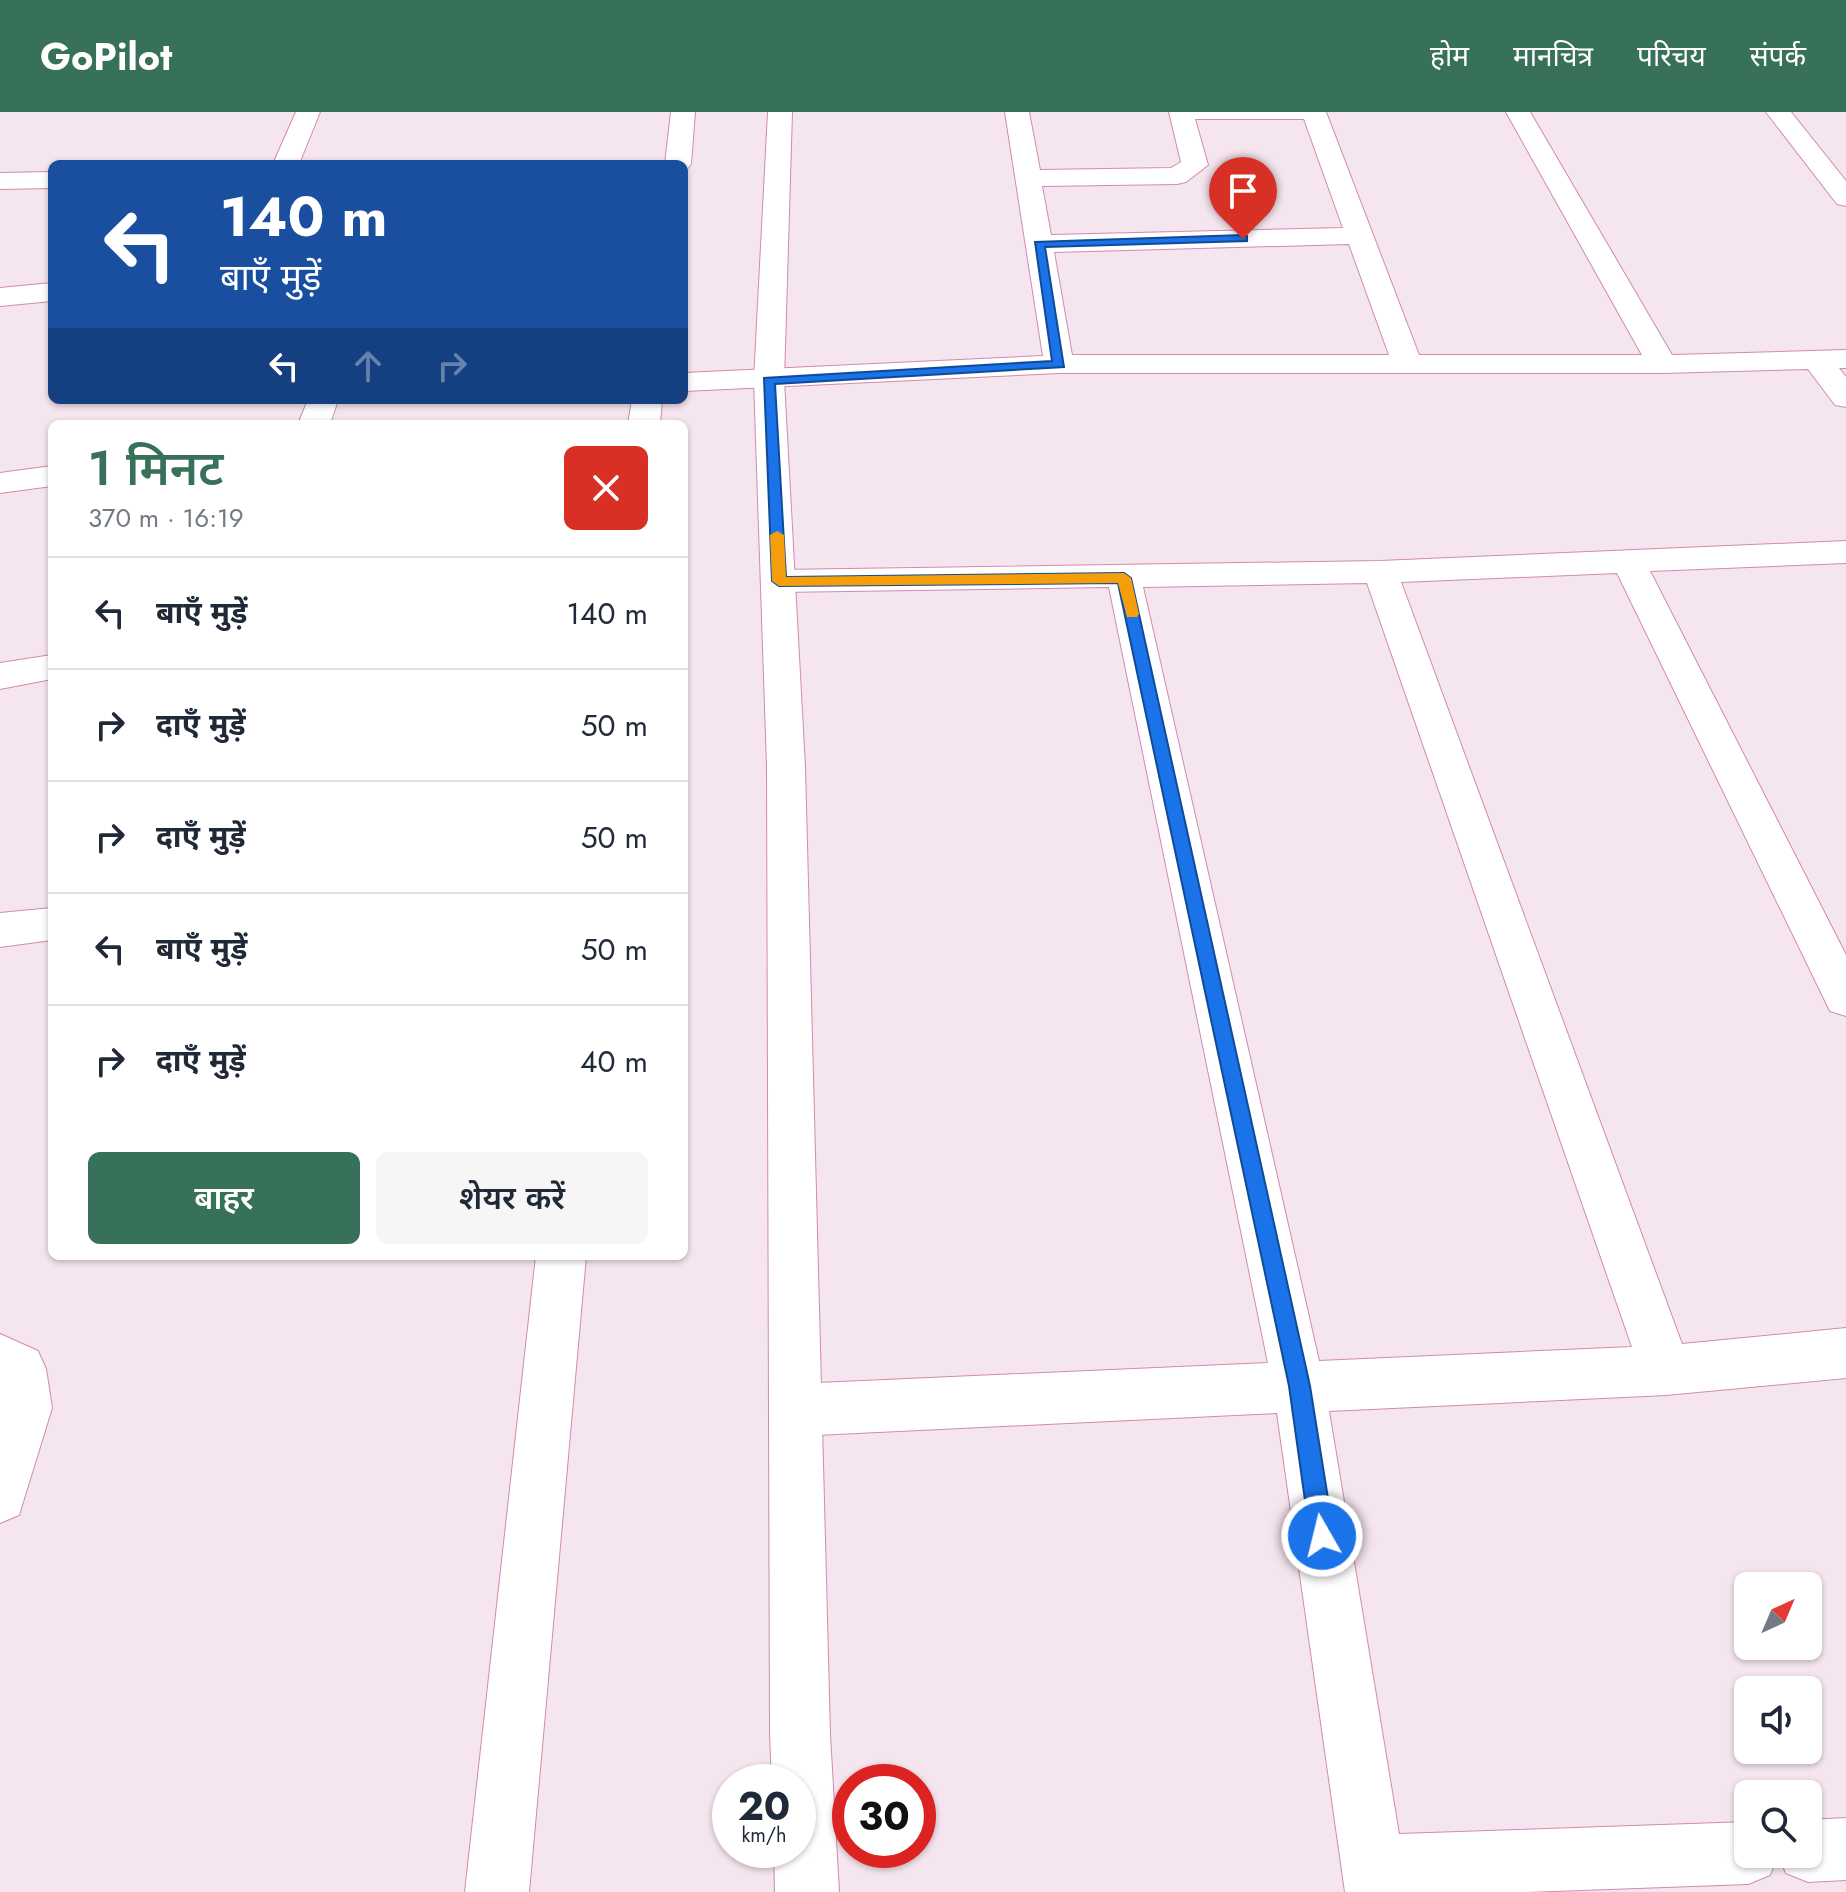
<!DOCTYPE html>
<html lang="hi">
<meta charset="utf-8">
<style>
:root{--surface:#fff;--page:#f6f6f7;--text:#1f2937;--muted:#747a83;--line:#e0e1e3;--accent:#387159}
body{margin:0;font-family:Jost,"Noto Sans Devanagari",sans-serif;background:var(--page);color:var(--text);height:100vh;display:flex;flex-direction:column;font-size:30px;white-space:nowrap}
*{box-sizing:border-box;margin:0}
p{font-size:26px;color:var(--muted)}
.icon{flex:none;width:44px;height:44px;fill:none;stroke:currentColor;stroke-width:2;stroke-linecap:round;stroke-linejoin:round}
.map{position:relative;flex:1;overflow:hidden}
.panel{position:absolute;left:48px;top:308px;width:640px;height:840px;display:flex;flex-direction:column;background:var(--surface);border-radius:12px;box-shadow:0 2px 6px #0004}
.panel>*{flex:none}
.banner{position:absolute;left:48px;top:48px;width:640px;height:244px;border-radius:12px;box-shadow:0 2px 6px #0004;background:#1a4fa0;color:#fff;overflow:hidden}
.needle{width:52px;rotate:44deg}
.controls{position:absolute;left:1734px;top:1460px;display:grid;gap:16px}
.controls a{display:grid;place-items:center;width:88px;height:88px;border-radius:12px;background:var(--surface);box-shadow:0 2px 6px #0004;font-size:40px}
.speed{position:absolute;left:712px;top:1652px;display:flex;gap:16px;font-size:40px;font-weight:700;text-align:center}
.speed>*{display:grid;place-content:center;width:104px;height:104px;border-radius:50%;background:var(--surface);box-shadow:0 2px 6px #0004;line-height:1}
.speed small{font-size:20px;font-weight:400}
.speed .limit{border:12px solid #d22;background:#fff;color:#111}
.pin{position:absolute;display:grid;place-items:center;width:68px;height:68px;color:#fff;margin:-82px -34px;border-radius:50% 50% 50% 0;rotate:-45deg;box-shadow:0 0 8px #0007}
.pin .icon{rotate:45deg}
.me{position:absolute;width:88px;margin:-44px;rotate:352deg;stroke-linejoin:round;filter:drop-shadow(0 0 6px #0008)}
.turn{display:flex;align-items:center;gap:28px;height:168px;padding:0 40px;font-size:36px}
.turn .icon{width:104px;height:104px;stroke-width:2.5}
.turn b{display:block;font-size:56px;line-height:68px}
.lanes{display:flex;align-items:center;height:76px;padding:0 40px;background:#0003;justify-content:center;gap:40px;direction:ltr}
.lanes .off{opacity:.35}
.round{display:grid;place-items:center;flex:none;width:84px;height:84px;border-radius:12px;background:var(--page)}
.summary{display:flex;align-items:center;justify-content:space-between;height:136px;padding:0 40px}
h1{font-size:48px;font-weight:600;line-height:60px;color:var(--accent)}
.primary-button{display:flex;gap:16px;margin-top:auto;padding:16px 40px}
.primary-button a{flex:1;height:92px;border-radius:12px;background:var(--accent);color:#fff;font-size:32px;font-weight:600;line-height:92px;text-align:center}
.primary-button a+a{background:var(--page);color:var(--text)}
ul{padding:0;list-style:none}
li{display:flex;align-items:center;gap:24px;height:112px;padding:0 40px;border-top:2px solid var(--line)}
li div{flex:1}
li b{display:block;font-size:30px}
li em{font-style:normal}
header{display:flex;align-items:center;gap:48px;box-sizing:border-box;height:112px;padding:0 40px;background:var(--accent);color:#fff}
header strong{font-size:38px}
nav{display:flex;gap:44px;margin-inline-start:auto;font-size:28px}
.map>svg:first-child{display:block}
.lines{fill:none;stroke-linecap:round;stroke-linejoin:round}
.minor-casing{stroke:#d18ab3;stroke-width:2}
.tertiary-casing{stroke:#d18ab3;stroke-width:2}
.minor{fill:#fff;fill-rule:evenodd}
.tertiary{fill:#fff;fill-rule:evenodd}
.route{fill:#1a73e8;stroke:#114b97;stroke-width:2}
.slow{fill:#f59e0b}
</style>
<header>
<strong>GoPilot</strong>
<nav><a>होम</a><a>मानचित्र</a><a>परिचय</a><a>संपर्क</a></nav>
</header>
<div class="map">
<svg width="1846" height="1780" viewBox="0 0 1846 1780">
<rect width="100%" height="100%" fill="#f5e5ee"/>
<g class="lines">
<defs>
<path id="minor" d="M296,0h24l-21,52h-26z
M671,0h24l-4,52 -4,5 -3,1v-6h-19z
M1005,0h24l11,58 131,-2 10,-6 -12,-50h157l93,243h223l-136,-243h24l142,243 174,-5v18h-7l7,9v30l-11,-2 -27,-36 -146,4h-603l-375,18v-18l359,-17zM1195,7h109l39,109 -292,7 -9,-49 135,-2 9,-2 22,-17zM1349,132l40,111h-317l-18,-103z
M1766,0h25l55,69v25l-9,-2z
M52,60v16l-52,1v-16z
M52,171v18l-52,5v-18z
M308,288h30l-8,24h-32z
M632,288h30l-2,24h-32z
M52,354v20l-52,7v-20z
M1846,429v22l-196,8 196,384v61l-16,-5 -213,-438 -216,9 281,762 164,-16v50l-180,17 -337,16 70,423 349,-12v32h60v-34l38,-2v62l-38,2 -22,-9 -8,-18 -8,20 -22,9 -221,8h-182l-68,-479 -482,23 -19,-8 -7,-18 7,-18 19,-8 473,-21 -159,-776 -330,5 -12,-3 -5,-8 5,-8 12,-3 601,-9zM1367,471l265,764 -313,14 -176,-774z
M52,543v24l-52,10v-26z
M52,796v32l-52,7v-34z
M536,1144h50l-57,636h-64z
M0,1222l38,17 8,18 6,39 -33,107 -19,8z"/>
<path id="tertiary" d="M768,0h24l-8,268 21,387 25,967 9,158h-64l-1,-42h24v-68h-26l-2,-48 -3,-967 -13,-387z"/>
</defs>
<use href="#minor" class="minor-casing"/>
<use href="#tertiary" class="tertiary-casing"/>
<use href="#minor" class="minor"/>
<use href="#tertiary" class="tertiary"/>
</g>
<path class="route" d="M1243,123l4,1v5l-202,6 19,120 -289,17 11,193 338,-4 7,5 179,808 24,150 -4,8 -8,3 -8,-3 -4,-8 -21,-150 -171,-803 -339,3 -7,-5 -8,-203 288,-17 -17,-119z"/>
<path class="slow" d="M777,419l7,4 2,42 338,-4 7,5 8,36 -2,3h-10l-9,-34 -339,3 -7,-5 -2,-46z"/>
</svg>
<div class="controls">
<a><svg class="needle" viewBox="-14 -14 28 28"><path d="M0-13l5 13h-10z" fill="#e53935"/><path d="M0 13l5-13h-10z" fill="#747a83"/></svg></a>
<a><svg class="icon" aria-label="sound" viewBox="0 0 24 24"><path d="M4 9h4l5-4v14l-5-4H4zM17 9q2 3 0 6"/></svg></a>
<a><svg class="icon" aria-label="search" viewBox="0 0 24 24"><circle cx="10" cy="10" r="6"/><path d="M15 15l6 6"/></svg></a>
</div>
<div class="speed"><div>20<small>km/h</small></div><div class="limit">30</div></div>
<div class="pin" style="left:1243px;top:127px;background:#d93025"><svg class="icon" aria-label="arrive" viewBox="0 0 24 24"><path d="M6 21V4h12l-3 4 3 4H6"/></svg></div>
<svg class="me" style="left:1322px;top:1424px" viewBox="-20 -20 40 40"><circle r="17" fill="#1a73e8" stroke="#fff" stroke-width="3"/><path d="M0-11L8 9 0 5-8 9z" fill="#fff"/></svg>
<div class="banner">
<div class="turn"><svg class="icon" aria-label="left" viewBox="0 0 24 24"><path d="M17 20v-9H6M10 6l-5 5 5 5"/></svg><div><b>140 m</b>बाएँ मुड़ें</div></div>
<div class="lanes"><svg class="icon" aria-label="left" viewBox="0 0 24 24"><path d="M17 20v-9H6M10 6l-5 5 5 5"/></svg><svg class="icon off" aria-label="ahead" viewBox="0 0 24 24"><path d="M12 20V5M6 11l6-6 6 6"/></svg><svg class="icon off" aria-label="right" viewBox="0 0 24 24"><path d="M7 20v-9h11M14 6l5 5-5 5"/></svg></div>
</div>
<section class="panel">
<div class="summary"><div><h1>1 मिनट</h1><p>370 m · 16:19</p></div><a class="round" style="background:#d93025;color:#fff"><svg class="icon" aria-label="close" viewBox="0 0 24 24"><path d="M6 6l12 12M18 6L6 18"/></svg></a></div>
<ul>
<li><svg class="icon" aria-label="left" viewBox="0 0 24 24"><path d="M17 20v-9H6M10 6l-5 5 5 5"/></svg><div><b>बाएँ मुड़ें</b></div><em>140 m</em></li>
<li><svg class="icon" aria-label="right" viewBox="0 0 24 24"><path d="M7 20v-9h11M14 6l5 5-5 5"/></svg><div><b>दाएँ मुड़ें</b></div><em>50 m</em></li>
<li><svg class="icon" aria-label="right" viewBox="0 0 24 24"><path d="M7 20v-9h11M14 6l5 5-5 5"/></svg><div><b>दाएँ मुड़ें</b></div><em>50 m</em></li>
<li><svg class="icon" aria-label="left" viewBox="0 0 24 24"><path d="M17 20v-9H6M10 6l-5 5 5 5"/></svg><div><b>बाएँ मुड़ें</b></div><em>50 m</em></li>
<li><svg class="icon" aria-label="right" viewBox="0 0 24 24"><path d="M7 20v-9h11M14 6l5 5-5 5"/></svg><div><b>दाएँ मुड़ें</b></div><em>40 m</em></li>
</ul>
<div class="primary-button"><a>बाहर</a><a>शेयर करें</a></div>
</section>
</div>
